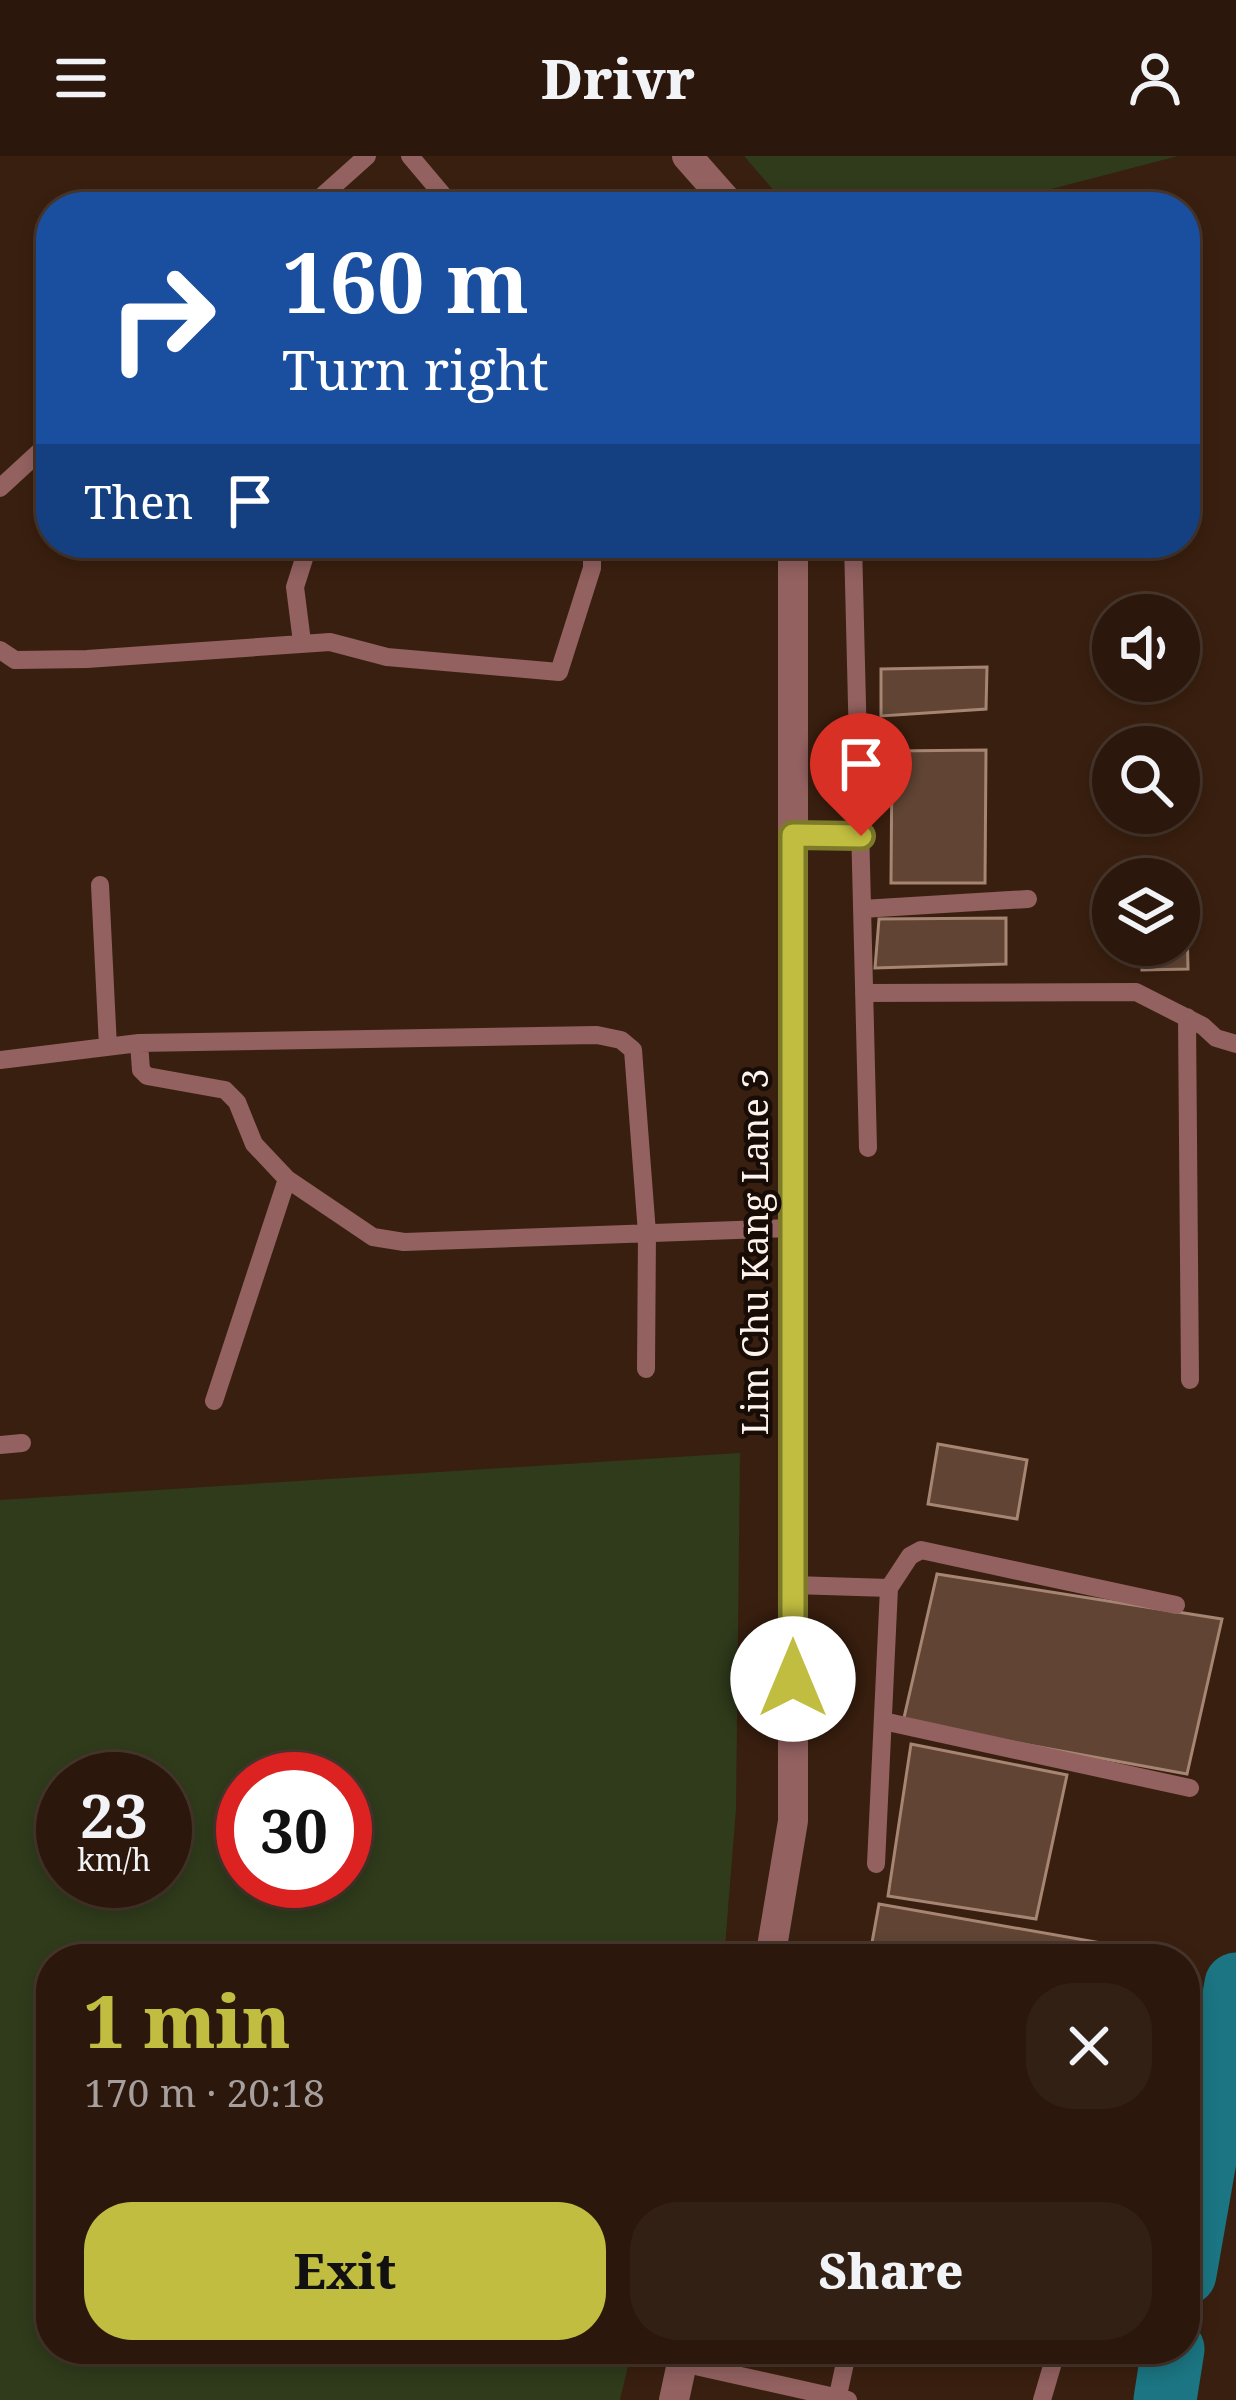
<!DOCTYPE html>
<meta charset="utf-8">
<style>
:root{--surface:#2b170b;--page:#332014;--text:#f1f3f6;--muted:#a69f9d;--line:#47362c;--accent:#c1bd40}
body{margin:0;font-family:"Noto Serif",serif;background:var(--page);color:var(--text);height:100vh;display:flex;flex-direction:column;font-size:45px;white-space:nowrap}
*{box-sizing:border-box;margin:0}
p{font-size:39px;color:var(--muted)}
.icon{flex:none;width:66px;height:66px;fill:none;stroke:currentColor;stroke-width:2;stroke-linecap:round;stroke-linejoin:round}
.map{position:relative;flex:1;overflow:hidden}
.drawer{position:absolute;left:36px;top:1788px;width:1164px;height:420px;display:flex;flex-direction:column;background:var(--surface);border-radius:48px;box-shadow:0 6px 18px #0003,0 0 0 3px var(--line)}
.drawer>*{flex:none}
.banner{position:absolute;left:36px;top:36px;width:1164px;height:366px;border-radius:48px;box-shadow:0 6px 18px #0003,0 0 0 3px var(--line);background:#1a4fa0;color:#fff;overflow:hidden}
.tools{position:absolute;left:1092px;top:438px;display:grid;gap:24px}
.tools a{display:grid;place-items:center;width:108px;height:108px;border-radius:50%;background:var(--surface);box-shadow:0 6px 18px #0003,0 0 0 3px var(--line);font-size:60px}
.speed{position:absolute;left:36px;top:1596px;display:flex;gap:24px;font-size:60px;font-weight:700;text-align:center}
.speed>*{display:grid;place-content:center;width:156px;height:156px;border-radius:50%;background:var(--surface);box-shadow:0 6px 18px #0003,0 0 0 3px var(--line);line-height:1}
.speed small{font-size:30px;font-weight:400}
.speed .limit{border:18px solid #d22;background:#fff;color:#111}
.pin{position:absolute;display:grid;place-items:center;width:102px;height:102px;color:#fff;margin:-123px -51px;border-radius:50% 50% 50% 0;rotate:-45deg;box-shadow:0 0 12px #0007}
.pin .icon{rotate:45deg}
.me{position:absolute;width:132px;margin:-66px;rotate:0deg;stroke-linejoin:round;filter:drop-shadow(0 0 9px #0008)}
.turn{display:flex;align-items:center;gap:42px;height:252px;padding:0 48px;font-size:54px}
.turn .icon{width:156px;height:156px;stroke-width:2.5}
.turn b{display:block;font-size:84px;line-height:102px}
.then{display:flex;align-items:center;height:114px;padding:0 48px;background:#0003;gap:24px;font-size:45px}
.round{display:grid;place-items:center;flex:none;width:126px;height:126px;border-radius:48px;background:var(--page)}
.overview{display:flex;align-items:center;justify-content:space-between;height:204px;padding:0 48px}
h1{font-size:72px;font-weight:800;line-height:90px;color:var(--accent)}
.action{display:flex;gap:24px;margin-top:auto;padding:24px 48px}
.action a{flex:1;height:138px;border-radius:48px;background:var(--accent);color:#111;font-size:48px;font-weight:800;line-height:138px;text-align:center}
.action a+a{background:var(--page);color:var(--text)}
header{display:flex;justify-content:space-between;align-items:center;height:156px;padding:0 48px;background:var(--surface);font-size:54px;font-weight:800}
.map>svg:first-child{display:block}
.green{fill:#2f3b1b;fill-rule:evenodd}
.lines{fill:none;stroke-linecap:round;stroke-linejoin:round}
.river{stroke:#1b7582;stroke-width:63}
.building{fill:#614433;stroke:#a68573;stroke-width:3}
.lane{stroke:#926160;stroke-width:18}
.street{stroke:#926160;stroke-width:30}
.route-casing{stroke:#7d7b2a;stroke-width:30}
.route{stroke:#c1bd40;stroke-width:21}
.labels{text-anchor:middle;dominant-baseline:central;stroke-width:9;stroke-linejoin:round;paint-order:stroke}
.street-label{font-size:36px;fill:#fdf2ec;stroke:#180c06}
</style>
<header><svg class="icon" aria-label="menu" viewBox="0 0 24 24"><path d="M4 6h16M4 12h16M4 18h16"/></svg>Drivr<svg class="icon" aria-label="person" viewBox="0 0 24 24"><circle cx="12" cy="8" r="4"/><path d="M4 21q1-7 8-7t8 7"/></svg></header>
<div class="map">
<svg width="1236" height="2244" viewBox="0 0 1236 2244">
<rect width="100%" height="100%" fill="#391f0f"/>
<path class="green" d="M744,0h434l-196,51h-194z
M740,1297l-4,356 -12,150h-673v390h581l-12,51h-620v-900zM63,1623h102v102h-102zM243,1623h102v102h-102z"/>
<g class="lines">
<path class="river" d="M1185,2118l51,-290
M1165,2244l8,-51"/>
</g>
<path class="building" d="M987,511l-1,42 -105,7v-47z
M986,594l-1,133h-94l1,-132z
M1186,720l2,93 -46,1 -1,-25h38v-66h-33z
M1006,762v46l-131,4 4,-49z
M938,1288l89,16 -10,59 -89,-15z
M937,1418l285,45 -35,155 -284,-52z
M911,1588l156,31 -31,144 -148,-23z
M879,1748l296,52 -1,3h-305z"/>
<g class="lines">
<path class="lane" d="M410,0l43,51
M310,51l57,-51
M0,332l51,-47
M853,387l15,605
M302,486l-7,-55 14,-44
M0,494l15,10 72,-1 243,-17 57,15 172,15 33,-104v-25
M793,679h68
M100,729l8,162
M862,753l166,-10
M864,837l272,-1 67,34 13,12 20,6
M1187,861l3,363
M139,887l2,27 6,6 78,14 12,12 17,42 33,35 86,58 31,5 389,-14
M0,904l139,-17 458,-8 24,5 12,10 14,183 -1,136
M214,1245l73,-222
M0,1289l22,-2
M793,1429l96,3
M883,1565l307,67
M876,1708l13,-276 21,-32 11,-6 255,55
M682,2207l166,37
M837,2244l11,-51
M1042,2244l15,-51"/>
<path class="street" d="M687,0l45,51
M770,1803l23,-138v-1278
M674,2244l11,-51"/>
</g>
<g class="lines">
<defs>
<path id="route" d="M793,1523v-844l68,1"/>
</defs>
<use href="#route" class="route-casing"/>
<use href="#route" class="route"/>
</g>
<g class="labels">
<g class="street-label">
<text transform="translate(754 1096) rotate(-90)">Lim Chu Kang Lane 3</text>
</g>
</g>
</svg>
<div class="tools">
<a><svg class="icon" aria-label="sound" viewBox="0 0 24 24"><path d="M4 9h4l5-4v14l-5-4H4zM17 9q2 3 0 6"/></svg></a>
<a><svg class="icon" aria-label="search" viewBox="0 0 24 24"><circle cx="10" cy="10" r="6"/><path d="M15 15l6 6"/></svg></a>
<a><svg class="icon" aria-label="layers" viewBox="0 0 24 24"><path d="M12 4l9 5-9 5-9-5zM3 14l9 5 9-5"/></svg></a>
</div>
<div class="speed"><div>23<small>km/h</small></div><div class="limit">30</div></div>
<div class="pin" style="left:861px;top:680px;background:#d93025"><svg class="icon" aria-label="arrive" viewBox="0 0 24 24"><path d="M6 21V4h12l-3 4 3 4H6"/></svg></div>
<svg class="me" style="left:793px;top:1523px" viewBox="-20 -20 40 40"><circle r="19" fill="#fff"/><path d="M0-13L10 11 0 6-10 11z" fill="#c1bd40"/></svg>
<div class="banner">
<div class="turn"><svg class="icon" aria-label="right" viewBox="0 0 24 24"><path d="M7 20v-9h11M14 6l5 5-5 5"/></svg><div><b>160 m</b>Turn right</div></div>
<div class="then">Then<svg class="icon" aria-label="arrive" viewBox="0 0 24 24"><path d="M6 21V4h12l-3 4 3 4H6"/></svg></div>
</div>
<section class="drawer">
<div class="overview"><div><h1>1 min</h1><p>170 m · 20:18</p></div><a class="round"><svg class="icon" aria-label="close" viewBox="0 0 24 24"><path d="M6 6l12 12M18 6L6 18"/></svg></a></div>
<div class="action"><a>Exit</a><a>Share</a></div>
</section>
</div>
